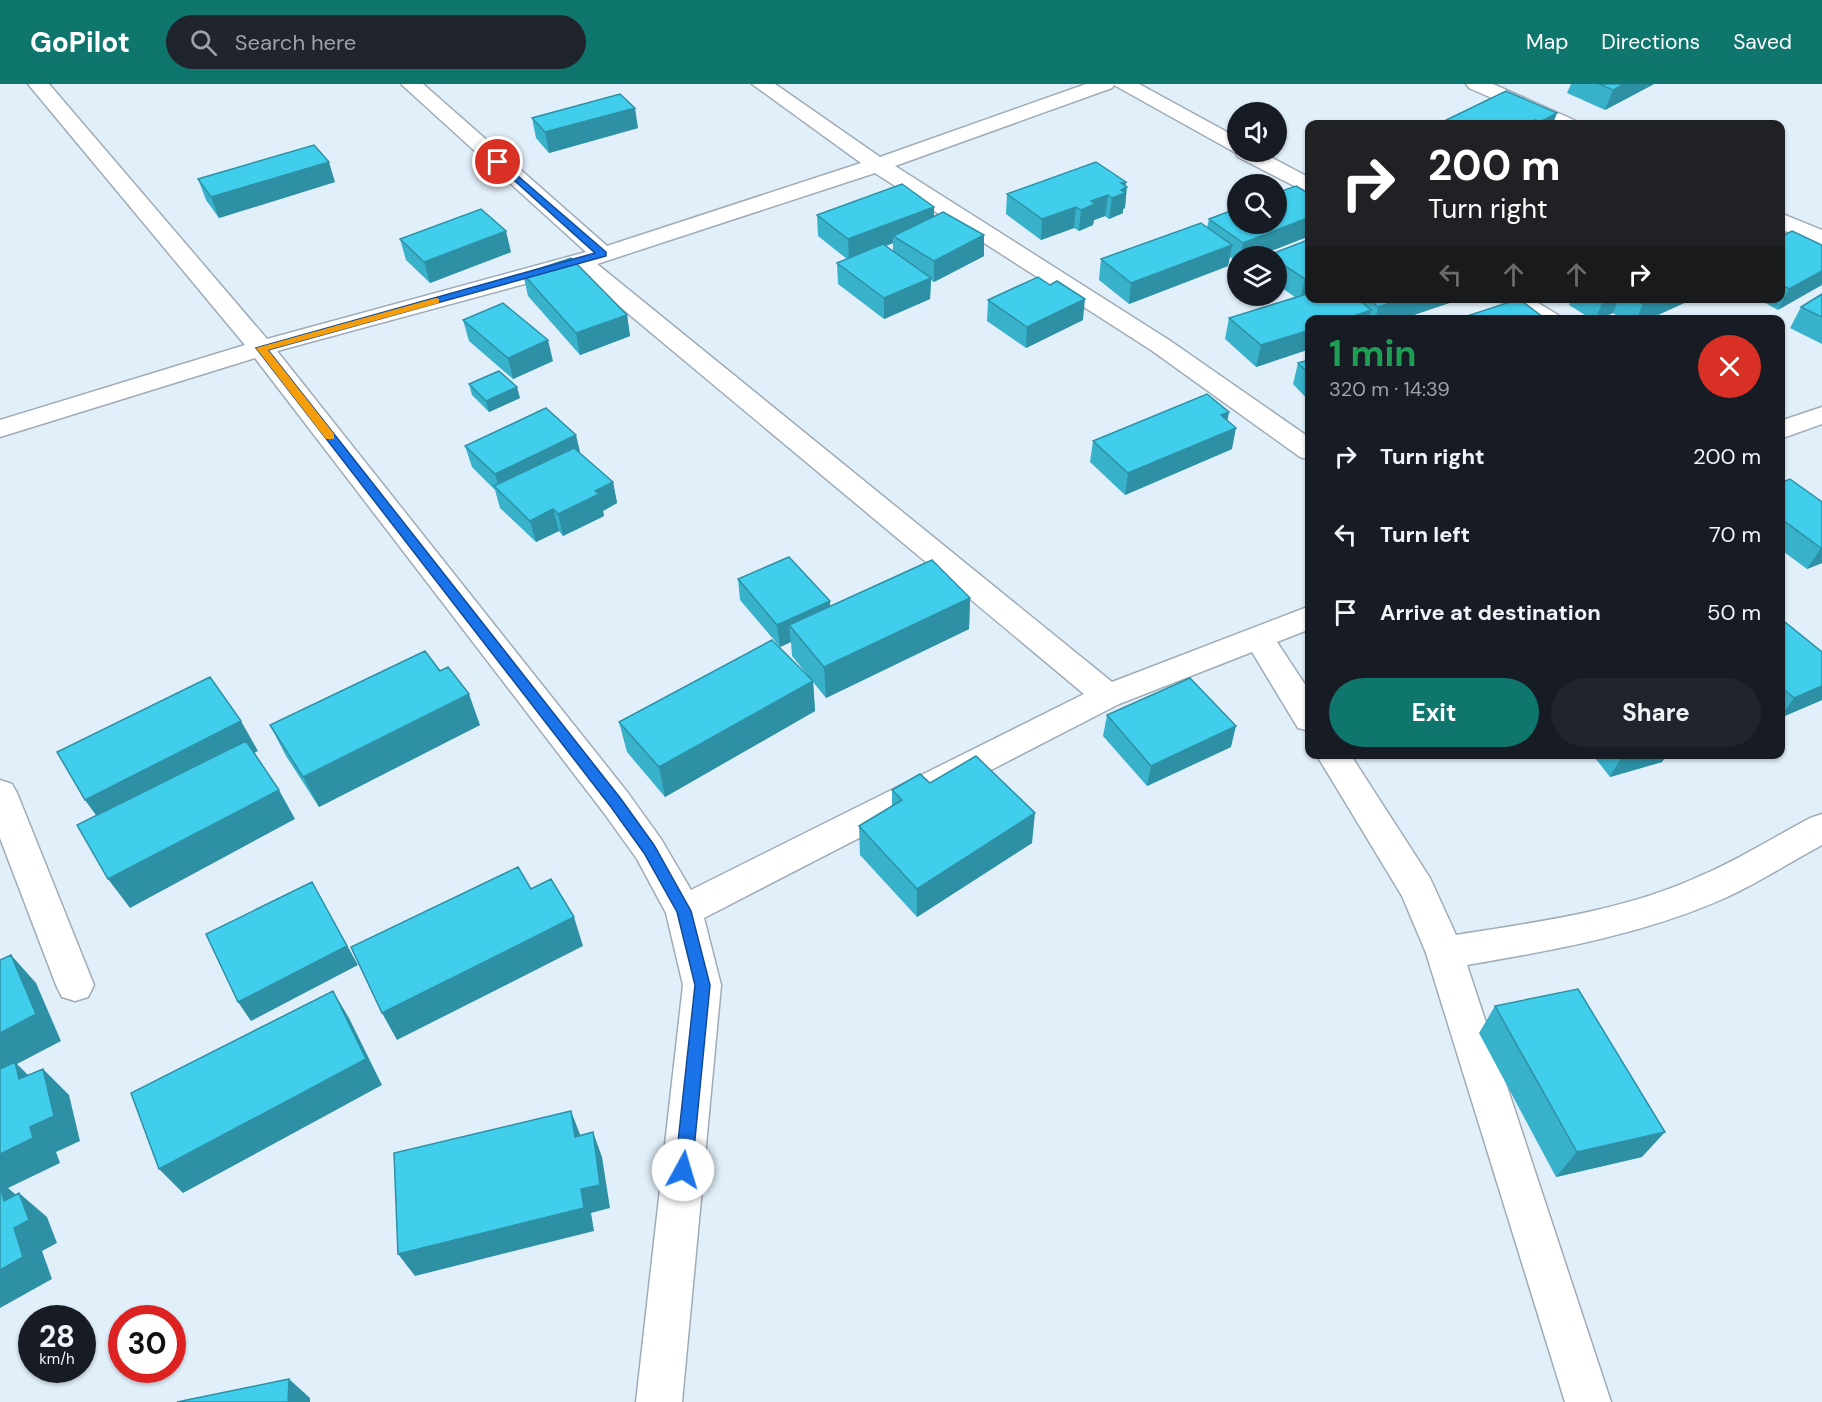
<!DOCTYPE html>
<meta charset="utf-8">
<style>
:root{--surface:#171b24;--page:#20242c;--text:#f1f3f6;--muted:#9ea1a6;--accent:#0f766e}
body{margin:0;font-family:"DM Sans",sans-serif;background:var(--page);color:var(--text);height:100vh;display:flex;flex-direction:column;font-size:22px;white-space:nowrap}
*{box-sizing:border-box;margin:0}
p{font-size:20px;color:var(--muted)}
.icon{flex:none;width:33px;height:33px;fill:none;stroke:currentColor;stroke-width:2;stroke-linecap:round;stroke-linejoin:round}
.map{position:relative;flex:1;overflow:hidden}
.drawer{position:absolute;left:1305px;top:231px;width:480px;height:444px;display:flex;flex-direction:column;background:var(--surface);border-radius:12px;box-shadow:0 2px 4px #0004}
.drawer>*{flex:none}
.guide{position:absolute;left:1305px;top:36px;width:480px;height:183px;border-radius:12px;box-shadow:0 2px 4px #0004;background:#202124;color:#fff;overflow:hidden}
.fabs{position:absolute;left:1227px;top:18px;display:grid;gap:12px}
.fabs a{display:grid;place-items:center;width:60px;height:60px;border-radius:50%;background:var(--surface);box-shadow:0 2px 4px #0004;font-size:30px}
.speed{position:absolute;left:18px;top:1221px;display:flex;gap:12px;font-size:30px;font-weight:700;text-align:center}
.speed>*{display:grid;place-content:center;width:78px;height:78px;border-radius:50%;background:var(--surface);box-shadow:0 2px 4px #0004;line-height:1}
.speed small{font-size:15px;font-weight:400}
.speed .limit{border:9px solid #d22;background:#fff;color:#111}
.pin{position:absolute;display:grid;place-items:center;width:51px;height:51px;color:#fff;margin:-26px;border:3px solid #fff;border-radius:50%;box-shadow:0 2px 6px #0007}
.me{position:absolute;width:66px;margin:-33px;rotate:6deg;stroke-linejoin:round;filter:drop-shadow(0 0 4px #0008)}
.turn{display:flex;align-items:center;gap:21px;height:126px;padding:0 24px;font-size:27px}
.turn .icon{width:78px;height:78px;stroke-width:2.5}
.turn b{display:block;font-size:42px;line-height:51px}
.lanes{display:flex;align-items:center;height:57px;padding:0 24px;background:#0003;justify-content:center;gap:30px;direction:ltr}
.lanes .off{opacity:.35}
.round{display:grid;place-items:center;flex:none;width:63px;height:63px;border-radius:32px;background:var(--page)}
.head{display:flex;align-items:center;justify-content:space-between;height:102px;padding:0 24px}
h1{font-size:36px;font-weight:700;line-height:45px;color:#1e9e55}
.button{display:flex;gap:12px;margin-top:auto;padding:12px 24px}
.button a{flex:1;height:69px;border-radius:36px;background:var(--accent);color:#fff;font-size:24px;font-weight:700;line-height:69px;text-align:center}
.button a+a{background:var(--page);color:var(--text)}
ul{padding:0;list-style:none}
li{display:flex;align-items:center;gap:18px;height:78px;padding:0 24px}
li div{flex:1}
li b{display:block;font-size:22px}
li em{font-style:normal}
header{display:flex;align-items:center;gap:36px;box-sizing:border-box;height:84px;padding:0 30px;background:var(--accent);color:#fff}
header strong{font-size:28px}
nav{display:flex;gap:33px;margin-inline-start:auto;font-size:21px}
.search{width:420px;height:54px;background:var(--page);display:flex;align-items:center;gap:15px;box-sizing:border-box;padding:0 21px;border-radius:33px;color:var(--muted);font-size:22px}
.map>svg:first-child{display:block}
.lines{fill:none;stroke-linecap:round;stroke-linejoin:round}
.minor-casing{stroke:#9facb7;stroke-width:3}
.minor{fill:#fff;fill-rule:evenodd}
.wall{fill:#38b1cb;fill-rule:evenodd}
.shaded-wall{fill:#2e90a5}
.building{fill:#41ceec;stroke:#2e90a5;stroke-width:1.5}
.route{fill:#1a73e8;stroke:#114b97;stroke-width:1.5}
.slow{fill:#f59e0b}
</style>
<header>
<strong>GoPilot</strong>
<div class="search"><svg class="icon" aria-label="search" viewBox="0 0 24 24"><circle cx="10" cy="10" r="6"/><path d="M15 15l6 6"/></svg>Search here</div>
<nav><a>Map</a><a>Directions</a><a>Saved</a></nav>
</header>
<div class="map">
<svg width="1822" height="1318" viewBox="0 0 1822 1318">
<rect width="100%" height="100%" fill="#e1effa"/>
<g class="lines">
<defs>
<path id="minor" d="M28,0h21l218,255 319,-87 -185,-168h22l184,162 254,-83 -109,-79h23l105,73 206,-73h53l99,54v14h23l49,26v16l-72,-37 -2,-4 -122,-68 -2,3 -217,78 274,174 141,98v22l-10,-3 -149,-107 -276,-177 -278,91 515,418 198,-76v23l-33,13 33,50v39l-12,-3 -46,-76 -133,52 -415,214 17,67 -39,417h-46l47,-417 -17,-72 -29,-54 -33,-46 -349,-455 -255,79v-17l245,-75zM576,186l508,424 -393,196 -30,-51 -33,-46 -351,-442z
M1466,0h27l81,36 4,4h-27l-82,-36z
M1780,129l42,17v15l-42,-16z
M1499,214h31l28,17 3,5h-31l-28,-17z
M1822,323v17l-42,15v-18z
M1316,670h34l80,124 26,57c81,-13 168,-24 244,-59 38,-16 74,-39 110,-58l12,-4v31c-32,17 -64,38 -97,53 -81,36 -170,52 -258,67l144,437h-46l-139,-449 -24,-57z
M0,696l12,4 5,9 77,192 -6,12 -13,4 -13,-4 -6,-12 -56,-147z"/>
</defs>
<use href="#minor" class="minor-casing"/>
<use href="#minor" class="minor"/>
</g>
<path class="wall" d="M1571,0h83l-49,26 -38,-17z
M1506,7l47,33h-115z
M532,34l106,10 -89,25 -13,-15z
M198,95l137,3 -116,36 -13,-18z
M1126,98l-1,26 -2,1v4l-14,6 -4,-3 -11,4 -1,5 -14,6 -5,-3 -33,12 -35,-26 1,-20z
M1238,124l20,48h-20v7l-8,-6 -2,9 -99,38 -30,-24 2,-21 106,-31 2,-9z
M817,131l117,1 50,19v21l-50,26 -3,-2 -1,19 -46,20 -46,-35 -1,-21 10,-4 -29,-23zM893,159v8l-7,-5z
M1780,153l42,8 -44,65 -22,-12h24z
M400,155l111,13 -81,31 -24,-23z
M1310,155v59h154l-65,22h-89v29l-54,18 -31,-28 4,-21 66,-21 -19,-13v-28h-7v-1z
M523,190l104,41 3,21 -50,19 -52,-59z
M1050,201l33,35 -57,28 -39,-27 1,-21z
M1822,210v50l-32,-16 11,-21z
M1572,214h123l-48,22h-23l-11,-7 -16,7h-4l-24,-15z
M463,236l90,41 -40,18 -44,-38z
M1310,276v42l-17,-18 5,-21z
M469,300l51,14 -31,14 -17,-17z
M1229,328l-2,8 5,29 -107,46 -35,-33 3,-21z
M465,362l115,7 33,29 4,21 -14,8 1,5 -41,20 -4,-5 -23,11 -36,-34 -5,-18 -23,-23z
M1780,399l42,19v61l-15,6 -27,-20z
M738,495l92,28 140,-9 -1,31 -143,69 -13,-16 2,29 -150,86 -38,-45 -8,-30 190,-45 -17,-21 -1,-14 -11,5 -40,-47z
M1780,534l42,34v48l-42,18z
M1107,631l124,32 -84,39 -44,-50z
M270,641h210l-161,82 -33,-51z
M1592,670h75l-5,8 -52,15z
M930,699l102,60 -115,74 -57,-62 -1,-29 33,-20v-16z
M1495,922l147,151 -86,20 -77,-144z"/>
<path class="shaded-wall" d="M1624,0h30l-49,26 8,-20z
M635,24l3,20 -89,25 -4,-21z
M1557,29l-4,11h-14l1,-2z
M1535,36l-1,4h-8z
M329,78l6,20 -116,36 -8,-21z
M1126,98l-1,6 2,-1 -2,21 -2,1v4l-14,6 3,-21 9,-15z
M1108,111l-3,21 -11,4 -1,5 -14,6 2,-21 10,-9z
M934,123v20l-41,9v7l-44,17 -1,-21z
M1076,123l-2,21 -33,12 1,-21z
M1310,133v19l-52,20h-17l2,-13z
M506,147l5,21 -81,31 -6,-21z
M984,151v21l-50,26v-21z
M1232,161l-4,21 -99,38 2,-21z
M1822,187v14l-44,25 11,-21z
M931,194l-1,21 -46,20v-21z
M1310,194v19l-10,3 5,-21z
M1405,214h59l-65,22h-24l3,-13z
M1605,214h14l-6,15 -18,7 9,-21z
M1657,214h38l-48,22h-11l7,-16z
M1085,215l-2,21 -57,28 1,-21z
M1371,226l-2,10h-27z
M627,231l3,21 -50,19 -4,-22z
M1310,246v19l-54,18 5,-22z
M548,256l5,21 -40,18 -5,-21z
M517,303l3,11 -31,14 -3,-11z
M1229,328l-4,21 11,-5 -4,21 -107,46 3,-22 93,-58z
M576,351l5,21 -81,35 -5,-17z
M613,398l4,21 -14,8 1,5 -41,20 -5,-22 37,-23z
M553,425l6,22 -23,11 -6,-21z
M1822,463v16l-15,6 14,-21z
M970,514l-1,31 -143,69 -2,-31z
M830,517l1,22 -42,2 2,17 -11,5 -3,-22z
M813,597l2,30 -150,86 -6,-30z
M1822,602v14l-42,18 14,-20z
M469,610l11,31 -161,82 -16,-30z
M241,637l17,30 -152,78 -21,-29z
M1236,642l-5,21 -84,39 4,-20z
M1627,670h40l-5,8 -52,15 12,-21z
M279,706l16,29 -165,89 -22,-29z
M1035,729l-3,30 -115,74v-28z
M312,798l46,83 -107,56 -13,-19z
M574,833l9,29 -186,94 -15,-27z
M11,871l25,28 25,58 -44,23 24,24 -41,-15v-40z
M333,907l16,27 33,67 -199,108 -24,-24z
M43,985l26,26 11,46 -24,11 4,11 -52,25 13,11 -2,-6 28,24 10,26 -15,8 10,28 -52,29v-38l4,-69 -4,-10v-37l30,-27z
M571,1027l10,26h-6z
M593,1048l9,25 8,51 -19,5 3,18 -179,45 -17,-22 183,-65z
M1665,1048l-23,25 -86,20 21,-25z
M289,1295l21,19v4h-22z"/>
<path class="building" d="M1599,0h25l-11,6z
M1506,7l51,22 -17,9 -5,-2 -9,4h-88z
M620,10l15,14 -90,24 -13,-14z
M1571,38l7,2h-11z
M314,61l15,17 -118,35 -13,-18z
M1096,78l30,20 -5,1 6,4 -6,3 4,3 -13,5 -4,-3 -17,6 4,3 -14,6 -5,-3 -34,12 -35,-25z
M902,100l32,23 -86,32 -31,-24z
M1296,102l14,8v23l-67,26 -34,-24 29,-11v16h38v-31z
M481,125l25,22 -82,31 -24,-23z
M943,128l41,23 -50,26 -41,-25z
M1201,139l31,22 -101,38 -30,-24z
M1792,147l30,14v26l-33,18 -9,-5v-47z
M1310,155v39l-5,1 -29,-19v-4h-5l-2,-1z
M883,160l48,34 -47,20 -47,-35z
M571,174l56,57 -51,18 -53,-59z
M1038,193l12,8 7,-4 28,18 -58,28 -39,-27z
M1310,209v5h47l14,12 -29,10h-32v10l-49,15 -32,-27z
M1822,210v23l-21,-10z
M1368,214h37l-27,9z
M1633,214h24l-14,6z
M1519,215l28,21h-92z
M503,219l45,37 -40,18 -45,-38z
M1310,276v15l-12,-12z
M499,287l18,16 -31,14 -17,-17z
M1207,310l22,18 -8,3 15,13 -108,45 -35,-32z
M546,324l30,27 -81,39 -30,-28z
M574,364l39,34 -18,9 4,3 -41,20 -5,-5 -23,12 -36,-35z
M1790,395l32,23v45l-1,1 -41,-30v-35z
M789,473l41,44 -53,24 -39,-46z
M932,476l38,38 -146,69 -35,-42z
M1780,534l42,34v34l-28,12 -14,-12z
M772,556l41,41 -154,86 -40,-45z
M425,567l15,20 8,-4 21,27 -166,83 -33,-52z
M210,593l31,44 -156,79 -28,-48z
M1190,594l46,48 -85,40 -44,-51z
M246,657l33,49 -171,89 -31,-54z
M976,672l59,57 -118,76 -58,-63 43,-26 -10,-10 28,-16 10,9z
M518,783l13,22 20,-10 23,38 -192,96 -31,-66z
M312,798l35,64 -109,56 -32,-68z
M11,871l25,59 -36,19v-73z
M1578,905l87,143 -88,20 -82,-146z
M333,907l33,68 -207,110 -28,-76z
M15,978l4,17 24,-10 11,47 -24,11 3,11 -33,16v-85z
M571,1027l4,26 18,-5 7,53 -19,4 3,19 -186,46 -4,-101z
M0,1103l4,14 15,-8 10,27 -15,8 9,29 -23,13z
M289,1295l-1,23h-111z"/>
<path class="route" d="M498,75l108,93v4l-338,94 353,449 33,46 37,66 19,74 -18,185 -3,6 -6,2 -6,-2 -2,-6 20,-185 -18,-73 -33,-59 -33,-46 -355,-459 339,-95 -100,-90v-3z"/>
<path class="slow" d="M436,214l3,1v4l-171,47 66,84v5h-8l-70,-91z"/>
</svg>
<div class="fabs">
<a><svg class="icon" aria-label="sound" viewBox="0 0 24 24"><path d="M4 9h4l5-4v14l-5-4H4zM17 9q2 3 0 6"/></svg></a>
<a><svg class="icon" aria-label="search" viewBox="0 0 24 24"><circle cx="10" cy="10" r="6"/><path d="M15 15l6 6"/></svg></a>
<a><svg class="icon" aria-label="layers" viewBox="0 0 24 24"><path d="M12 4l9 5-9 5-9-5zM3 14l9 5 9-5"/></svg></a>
</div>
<div class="speed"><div>28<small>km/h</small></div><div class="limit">30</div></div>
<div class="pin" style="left:498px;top:78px;background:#d93025"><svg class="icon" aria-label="arrive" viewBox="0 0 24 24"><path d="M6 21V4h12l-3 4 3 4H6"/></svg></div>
<svg class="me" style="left:683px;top:1086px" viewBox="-20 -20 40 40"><circle r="19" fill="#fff"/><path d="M0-13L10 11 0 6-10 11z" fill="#1a73e8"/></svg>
<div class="guide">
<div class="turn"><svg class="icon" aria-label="right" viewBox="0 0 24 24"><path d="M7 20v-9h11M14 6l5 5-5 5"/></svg><div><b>200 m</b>Turn right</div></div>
<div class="lanes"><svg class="icon off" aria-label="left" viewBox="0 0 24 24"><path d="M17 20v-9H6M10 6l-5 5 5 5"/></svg><svg class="icon off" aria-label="ahead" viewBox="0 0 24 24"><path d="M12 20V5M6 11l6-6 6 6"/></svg><svg class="icon off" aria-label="ahead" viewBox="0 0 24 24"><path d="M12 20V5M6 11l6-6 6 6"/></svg><svg class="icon" aria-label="right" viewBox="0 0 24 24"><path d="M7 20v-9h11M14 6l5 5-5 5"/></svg></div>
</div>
<section class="drawer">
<div class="head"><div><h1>1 min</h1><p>320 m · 14:39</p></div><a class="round" style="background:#d93025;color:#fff"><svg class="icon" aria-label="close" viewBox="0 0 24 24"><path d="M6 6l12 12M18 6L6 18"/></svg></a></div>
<ul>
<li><svg class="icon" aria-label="right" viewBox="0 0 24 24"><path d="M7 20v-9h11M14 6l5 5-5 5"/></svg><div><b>Turn right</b></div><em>200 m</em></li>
<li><svg class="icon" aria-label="left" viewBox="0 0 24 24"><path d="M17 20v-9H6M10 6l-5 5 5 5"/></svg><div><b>Turn left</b></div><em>70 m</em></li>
<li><svg class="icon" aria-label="arrive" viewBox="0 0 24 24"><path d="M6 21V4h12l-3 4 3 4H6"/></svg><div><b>Arrive at destination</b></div><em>50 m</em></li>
</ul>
<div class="button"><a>Exit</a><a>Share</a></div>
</section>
</div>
